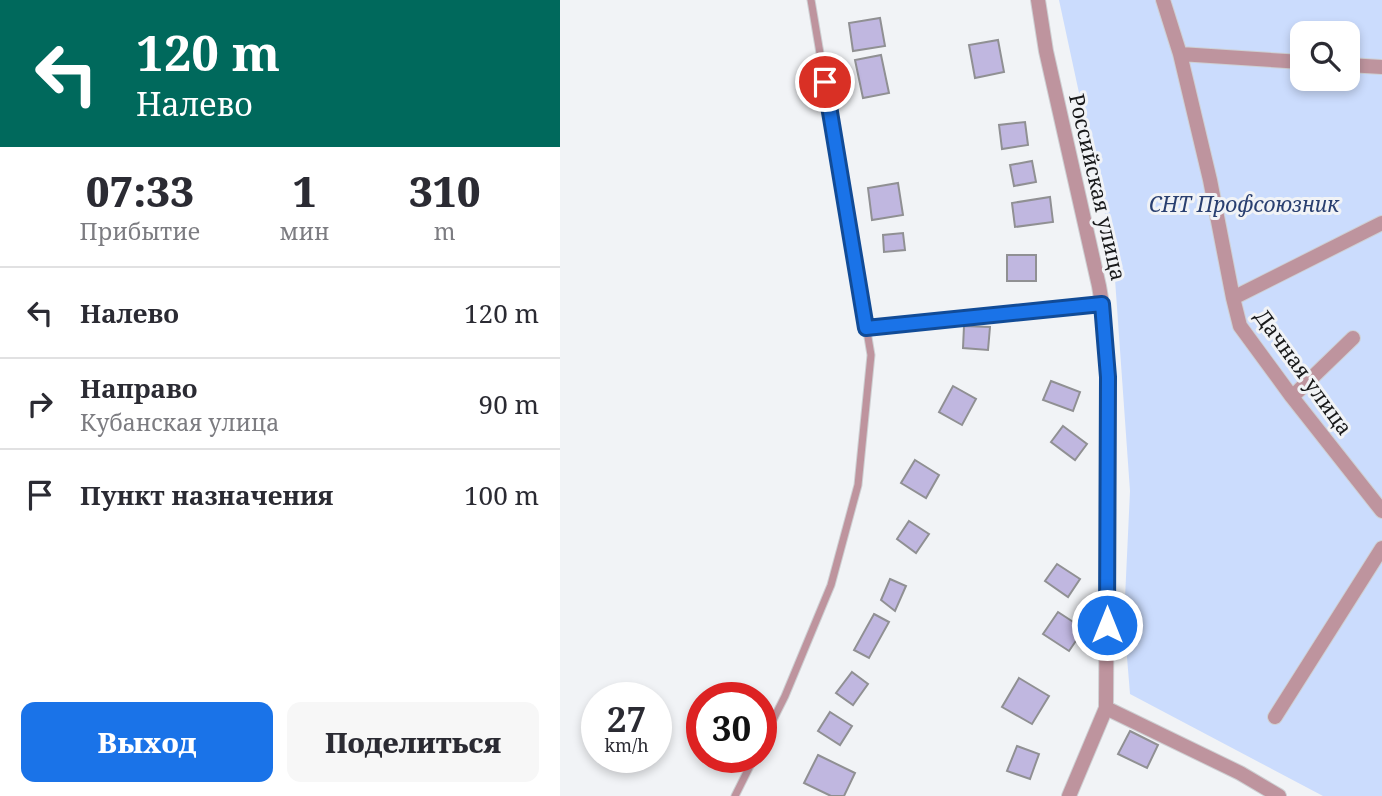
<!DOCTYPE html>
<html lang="ru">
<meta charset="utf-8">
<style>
:root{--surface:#fff;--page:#f7f7f7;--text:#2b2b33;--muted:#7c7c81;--line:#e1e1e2;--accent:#1a73e8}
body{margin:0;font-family:"Noto Serif",serif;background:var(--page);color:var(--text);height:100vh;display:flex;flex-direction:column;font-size:26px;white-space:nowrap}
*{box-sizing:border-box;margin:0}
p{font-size:23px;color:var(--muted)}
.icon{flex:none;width:38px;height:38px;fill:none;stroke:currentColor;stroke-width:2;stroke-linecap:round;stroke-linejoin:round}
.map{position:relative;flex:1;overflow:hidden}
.details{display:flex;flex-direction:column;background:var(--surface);width:560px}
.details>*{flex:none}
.banner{background:#00695c;color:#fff;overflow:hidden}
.buttons{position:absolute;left:730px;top:21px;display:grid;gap:14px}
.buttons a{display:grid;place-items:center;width:70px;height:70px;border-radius:14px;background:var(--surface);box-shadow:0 4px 10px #0003;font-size:35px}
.speed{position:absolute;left:21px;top:682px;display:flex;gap:14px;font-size:35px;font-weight:700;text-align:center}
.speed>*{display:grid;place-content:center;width:91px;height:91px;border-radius:50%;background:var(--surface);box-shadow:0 4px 10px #0003;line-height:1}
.speed small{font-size:18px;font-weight:400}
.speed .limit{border:10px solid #d22;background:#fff;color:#111}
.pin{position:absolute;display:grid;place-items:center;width:60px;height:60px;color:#fff;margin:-30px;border:4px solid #fff;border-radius:50%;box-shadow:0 2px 7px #0007}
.me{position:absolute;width:77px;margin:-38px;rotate:0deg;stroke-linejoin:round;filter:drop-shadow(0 0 5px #0008)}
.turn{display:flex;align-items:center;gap:24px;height:147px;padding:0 21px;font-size:32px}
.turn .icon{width:91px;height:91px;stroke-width:2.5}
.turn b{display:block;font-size:49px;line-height:60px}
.eta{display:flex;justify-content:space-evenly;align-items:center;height:119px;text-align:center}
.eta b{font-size:42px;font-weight:800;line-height:49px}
.button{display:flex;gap:14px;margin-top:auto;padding:14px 21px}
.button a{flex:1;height:80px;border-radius:14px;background:var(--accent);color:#fff;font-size:28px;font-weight:800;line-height:80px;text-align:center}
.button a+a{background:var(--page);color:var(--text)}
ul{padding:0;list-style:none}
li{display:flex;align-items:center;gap:21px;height:91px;padding:0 21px;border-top:2px solid var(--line)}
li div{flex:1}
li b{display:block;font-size:26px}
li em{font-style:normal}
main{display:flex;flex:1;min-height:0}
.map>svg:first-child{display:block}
.green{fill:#cbdcfd;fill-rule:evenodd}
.building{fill:#c0b7e0;stroke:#909093;stroke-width:2}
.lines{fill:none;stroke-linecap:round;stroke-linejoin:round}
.service-casing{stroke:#ced0d3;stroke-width:9}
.minor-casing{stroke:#ced0d3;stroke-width:16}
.service{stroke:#be949e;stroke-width:7}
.minor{stroke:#be949e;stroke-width:14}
.route-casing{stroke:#114b97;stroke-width:18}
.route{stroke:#1a73e8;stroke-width:12}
.labels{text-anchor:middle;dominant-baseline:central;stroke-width:6;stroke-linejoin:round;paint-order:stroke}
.street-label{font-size:21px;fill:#18191a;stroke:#f1f3f6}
.park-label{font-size:21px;font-style:italic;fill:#293f70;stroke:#f1f3f6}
</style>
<main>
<section class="details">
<div class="banner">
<div class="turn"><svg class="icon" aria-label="left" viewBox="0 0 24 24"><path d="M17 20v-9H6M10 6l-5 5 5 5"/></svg><div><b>120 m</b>Налево</div></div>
</div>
<div class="eta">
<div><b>07:33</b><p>Прибытие</p></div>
<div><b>1</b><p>мин</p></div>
<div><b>310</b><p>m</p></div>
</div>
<ul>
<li><svg class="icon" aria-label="left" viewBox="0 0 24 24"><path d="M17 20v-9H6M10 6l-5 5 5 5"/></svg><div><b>Налево</b></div><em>120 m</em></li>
<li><svg class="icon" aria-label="right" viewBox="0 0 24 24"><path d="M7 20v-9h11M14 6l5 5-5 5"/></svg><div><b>Направо</b><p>Кубанская улица</p></div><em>90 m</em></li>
<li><svg class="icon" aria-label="arrive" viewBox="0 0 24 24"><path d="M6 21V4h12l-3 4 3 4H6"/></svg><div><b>Пункт назначения</b></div><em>100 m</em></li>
</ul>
<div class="button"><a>Выход</a><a>Поделиться</a></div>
</section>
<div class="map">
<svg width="822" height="796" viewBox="0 0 822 796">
<rect width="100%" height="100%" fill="#f1f3f6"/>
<path class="green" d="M499,0h323v796h-59l-193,-102 -6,-74 6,-129 -17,-240zM742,33h46v46h-46z"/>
<path class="building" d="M320,18l5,28 -32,5 -4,-28z
M438,40l6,32 -29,6 -6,-33z
M321,55l8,38 -26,5 -8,-38z
M465,122l3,23 -26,4 -3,-24z
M472,161l4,21 -22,4 -4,-21z
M338,183l5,32 -31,5 -4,-32z
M490,197l3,25 -38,5 -3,-24z
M343,233l2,17 -21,2 -1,-17z
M447,255h29v26h-29z
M404,326l26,1 -2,23 -25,-2z
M491,381l29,11 -7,19 -30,-11z
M393,386l23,13 -14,26 -23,-13z
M503,426l24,18 -12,16 -24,-18z
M355,460l24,15 -13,23 -25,-15z
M349,521l20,13 -13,19 -19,-14z
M497,564l23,15 -12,18 -23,-16z
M330,579l16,7 -11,25 -14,-11z
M498,612l26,17 -15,22 -26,-17z
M314,614l15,8 -20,36 -15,-8z
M292,672l16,12 -15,21 -17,-12z
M459,678l30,18 -17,28 -30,-17z
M270,712l22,14 -12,19 -22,-14z
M570,731l28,14 -11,23 -29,-14z
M457,746l22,8 -9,25 -23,-8z
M258,755l37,18 -11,23h-13l-27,-13z"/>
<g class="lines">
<defs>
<path id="service" d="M306,328l236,-24
M201,744l24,-48 46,-111 27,-100 13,-130 -60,-355
M175,796l19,-38"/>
<path id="minor" d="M478,0l8,51 53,235 3,18 6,73 -2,331 -37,88
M603,0l17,54 30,126 23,118 7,28 52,71 90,114
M620,54l122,8
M788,65l34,2
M673,298l149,-75
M732,397l61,-59
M546,708l134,65 39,23
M715,717l107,-169"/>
</defs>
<use href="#service" class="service-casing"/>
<use href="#minor" class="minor-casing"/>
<use href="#service" class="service"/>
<use href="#minor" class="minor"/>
</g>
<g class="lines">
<defs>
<path id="route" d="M265,82l41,246 236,-24 6,73 -1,248"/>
</defs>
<use href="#route" class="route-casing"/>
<use href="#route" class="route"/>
</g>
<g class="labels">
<g class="street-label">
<text transform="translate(538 187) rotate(77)">Российская улица</text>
<text transform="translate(744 372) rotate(54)">Дачная улица</text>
</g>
<g class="park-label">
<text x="684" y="204">СНТ Профсоюзник</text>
</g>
</g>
</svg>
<div class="buttons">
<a><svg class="icon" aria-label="search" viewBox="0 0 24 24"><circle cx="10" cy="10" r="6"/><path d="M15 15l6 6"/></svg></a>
</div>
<div class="speed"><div>27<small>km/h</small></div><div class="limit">30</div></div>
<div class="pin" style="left:265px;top:82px;background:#d93025"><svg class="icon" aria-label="arrive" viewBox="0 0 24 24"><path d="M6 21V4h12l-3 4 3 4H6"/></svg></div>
<svg class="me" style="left:547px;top:625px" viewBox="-20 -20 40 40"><circle r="17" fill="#1a73e8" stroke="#fff" stroke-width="3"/><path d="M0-11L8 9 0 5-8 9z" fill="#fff"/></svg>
</div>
</main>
